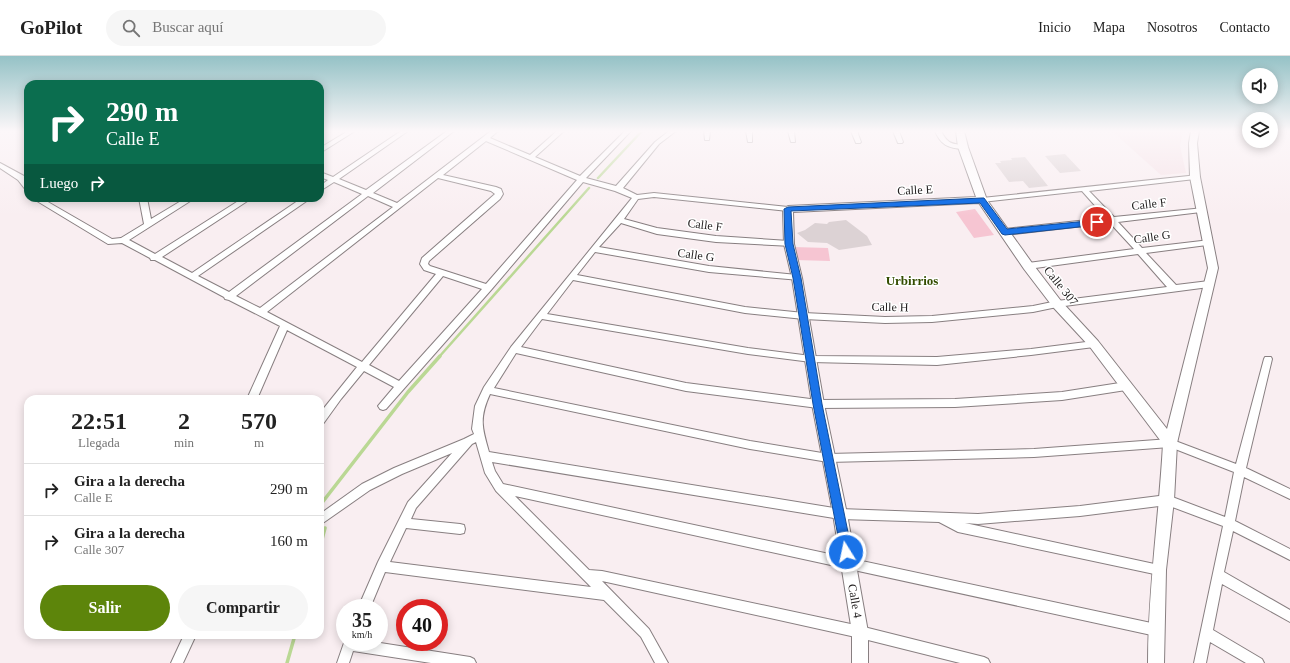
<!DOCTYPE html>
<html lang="es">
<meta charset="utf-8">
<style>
:root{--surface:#fff;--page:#f6f6f6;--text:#222;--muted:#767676;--line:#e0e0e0;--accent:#5d850b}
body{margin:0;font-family:"Times New Roman",serif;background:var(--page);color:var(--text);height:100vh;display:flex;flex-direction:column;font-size:15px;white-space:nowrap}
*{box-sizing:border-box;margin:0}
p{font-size:13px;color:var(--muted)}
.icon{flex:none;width:22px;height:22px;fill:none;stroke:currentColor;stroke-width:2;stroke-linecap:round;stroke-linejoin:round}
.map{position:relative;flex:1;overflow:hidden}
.panel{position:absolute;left:24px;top:339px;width:300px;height:244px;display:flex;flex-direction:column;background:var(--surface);border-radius:12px;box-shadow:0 2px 10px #0003}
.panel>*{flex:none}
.guide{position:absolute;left:24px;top:24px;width:300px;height:122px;border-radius:12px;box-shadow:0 2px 10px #0003;background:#0b6e4f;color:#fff;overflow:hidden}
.fabs{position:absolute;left:1242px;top:12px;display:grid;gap:8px}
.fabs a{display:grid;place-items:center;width:36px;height:36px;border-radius:50%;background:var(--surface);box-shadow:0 2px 10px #0003;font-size:20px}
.speed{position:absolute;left:336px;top:543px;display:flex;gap:8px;font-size:20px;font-weight:700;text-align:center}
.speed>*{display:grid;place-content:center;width:52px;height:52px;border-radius:50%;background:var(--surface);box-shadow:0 2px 10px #0003;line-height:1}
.speed small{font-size:10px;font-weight:400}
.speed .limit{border:6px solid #d22;background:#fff;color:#111}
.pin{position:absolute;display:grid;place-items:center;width:34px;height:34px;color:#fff;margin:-17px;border:2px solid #fff;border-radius:50%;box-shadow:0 1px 4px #0007}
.me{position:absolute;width:44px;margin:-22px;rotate:350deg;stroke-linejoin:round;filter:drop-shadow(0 0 3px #0008)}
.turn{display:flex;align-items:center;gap:14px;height:84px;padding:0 16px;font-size:18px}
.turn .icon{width:52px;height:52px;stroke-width:2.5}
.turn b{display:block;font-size:28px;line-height:34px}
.then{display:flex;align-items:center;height:38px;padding:0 16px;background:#0003;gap:8px;font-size:15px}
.eta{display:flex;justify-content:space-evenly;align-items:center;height:68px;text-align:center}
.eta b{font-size:24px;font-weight:700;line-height:28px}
.button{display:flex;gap:8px;margin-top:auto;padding:8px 16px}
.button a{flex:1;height:46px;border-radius:24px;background:var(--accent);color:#fff;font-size:16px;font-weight:700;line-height:46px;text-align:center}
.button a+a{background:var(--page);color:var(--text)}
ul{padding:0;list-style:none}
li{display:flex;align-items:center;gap:12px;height:52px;padding:0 16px;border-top:1px solid var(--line)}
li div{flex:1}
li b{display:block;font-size:15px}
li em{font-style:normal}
header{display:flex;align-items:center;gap:24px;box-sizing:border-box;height:56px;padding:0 20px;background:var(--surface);border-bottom:1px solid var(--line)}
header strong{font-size:19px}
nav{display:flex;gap:22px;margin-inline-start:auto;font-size:14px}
.search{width:280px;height:36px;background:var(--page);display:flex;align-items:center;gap:10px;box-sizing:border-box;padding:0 14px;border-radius:22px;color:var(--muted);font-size:15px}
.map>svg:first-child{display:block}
.built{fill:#f5e1e6}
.green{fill:#f6c5d2}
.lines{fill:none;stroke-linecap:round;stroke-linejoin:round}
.stream-far1{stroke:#bad894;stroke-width:2.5}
.stream{stroke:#bad894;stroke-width:3.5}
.building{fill:#dcd2d4}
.minor-casing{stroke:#887f81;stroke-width:2}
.tertiary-casing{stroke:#887f81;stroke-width:2}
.minor{fill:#fff;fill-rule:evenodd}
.tertiary{fill:#fff;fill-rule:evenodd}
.route{fill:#1a73e8;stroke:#114b97}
.labels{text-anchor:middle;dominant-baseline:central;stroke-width:3;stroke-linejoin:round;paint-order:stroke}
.street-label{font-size:12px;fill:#242121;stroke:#fff}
.neighbourhood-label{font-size:13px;font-weight:bold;fill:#344d01;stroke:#fff}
</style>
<header>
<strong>GoPilot</strong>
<div class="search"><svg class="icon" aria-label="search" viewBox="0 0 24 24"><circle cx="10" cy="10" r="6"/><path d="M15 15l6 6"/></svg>Buscar aquí</div>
<nav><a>Inicio</a><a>Mapa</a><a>Nosotros</a><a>Contacto</a></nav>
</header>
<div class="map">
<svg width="1290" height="607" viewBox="0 0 1290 607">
<rect width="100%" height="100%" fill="#f9eef1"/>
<path class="built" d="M1112,75h71l-3,15 6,27 -25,2z"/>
<path class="green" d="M975,153l19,26 -20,3 -18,-26z
M793,191l35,1 2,13 -35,-1z"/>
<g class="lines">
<path class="stream-far1" d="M598,122l44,-47
M439,301l150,-169"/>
<path class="stream" d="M321,448l87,-112 32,-36
M320,491l5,-19
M287,607l8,-28"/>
</g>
<path class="building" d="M1065,98l16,17 -21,2 -15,-17z
M1025,101l23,29 -19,2 -6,-7 -14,1 -14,-19h6l-1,-2 12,-1 -1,-2z
M846,164l21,16 5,9 -33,5 -12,-7 -19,-1 -11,-9 8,-3 10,-7 12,1 2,-2z"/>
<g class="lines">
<defs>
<path id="minor" d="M348,75h7l-35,22v-5z
M401,75h7l-69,48 27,11 81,-59h7l-81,62 24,10 94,-72h7l-8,7 40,17 27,-24h7l-29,26 45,19 45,-45h6l-45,47 30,8 39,-44 14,-11h7l-17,13 -36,44 14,7 17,-2 134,14 4,2 -4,2 -134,-14 -16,2 -14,20 33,9 59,8 73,5 3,1 1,2 -1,2 -76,-4 -59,-8 -36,-11 -22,24 110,19 88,9 4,3 -1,2 -91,-8 -114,-20 -18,23 168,32 59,6 81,4 47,-1 101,-10 24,-5 110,-14 -29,-33 -110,15 -3,-1 -1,-2 4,-3 106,-14 -24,-26 -105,12 -4,-3 4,-3 101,-11 -24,-27 -100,11 -4,-2 4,-2 216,-23 1,2 -4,2 -106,12 25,26 90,-9 1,2 -4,2 -83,10 24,26 68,-8 1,2 -4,3 -61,8 30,32 33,-4 4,3 -4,3 -152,20 -24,5 -101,10 -47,1 -81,-4 -59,-6 -172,-33 -26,34 201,34 63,8 126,1 94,-8 63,-8 4,3 -4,3 -63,8 -94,10 -126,-3 -63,-8 -206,-35 -21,28 165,36 132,17 137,-1 107,-7 64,-10 3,1 2,3 -2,3 -3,1 -64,10 -107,7 -137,1 -132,-17 -170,-38 -22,35 256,53 78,13 206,-5 136,-10 66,25 28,-105 1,-2h6l1,2 -26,109 44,21v10l-46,-22 -9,44 55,28v11l-57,-29 -9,41 66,38v12l-68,-38 -9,46 49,29 2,4h-18l-36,-21 -4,21h-12l29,-137 -56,-21 -87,11 -102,8 -13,-1 194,42 4,1 2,4 -2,4 -4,1 -201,-43 -19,-10 -99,-3 -348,-57 3,9 8,13 653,140 4,2 2,4 -2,4 -4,2 -641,-140 74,74 13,1 258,55 124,31 4,2 2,4h-30l-100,-25 -258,-57 47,48 19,34h-13l-14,-26 -37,-37 -219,-28 -15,36h-12l20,-46 30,-60 44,-49 -50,21 -32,16 -50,35v-11l42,-30 32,-16 70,-29 10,-5 -2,-5 3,-23 9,-19 27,-40 121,-149 -17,-7 -32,-9 -92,108 -105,119 -3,1 -3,-1 -2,-3 16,-19 -30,-16 -23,28 -18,25 -3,1v-12l37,-46 -70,-37 -30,69h-10l33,-73 -51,-26 -4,-1 -1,-2 -69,-37h-4l-1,-2 -28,-15 -14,1 -76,-46h9l71,41 9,-1 23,-14 -5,-26h8l4,21 35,-21h9l-66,42 26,14 88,-56h9l-90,59 30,16 110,-75h9l-113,78 31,16 133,-98 -28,-12 -14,9v-5l8,-6 -8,-3v-5l13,5zM486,85l91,39 -91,104 -56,-18 -2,-2 1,-3 71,-62 3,-5 -2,-5 -5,-2 -53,-12zM438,122l53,13 4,3 -73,64 -2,6 4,6 12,4 -74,88 -95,-50zM368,140l25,11 -133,101 -24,-12zM443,220l39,13 -83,92 -30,-16zM490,338l260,55 78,13 206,-5 136,-10 64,25 -9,45 -58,-22 -87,11 -102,8 -138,-5 -351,-57c-7,-24 -10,-34 1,-58zM476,386l9,31 11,18 95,96 -201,-25 16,-34 54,6 4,-1 1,-4 -1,-4 -4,-1 -49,-5 5,-11 56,-64z
M704,75h6l-1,9h-4z
M746,75h6v11h-4z
M788,75h6l1,11h-4z
M851,75h6l4,11 -1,1h-4z
M893,75h6l4,11 -1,1h-4z
M935,75h6c7,14 11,12 24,15l1,1 -3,2c-15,-1 -22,-4 -28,-18z
M0,107l24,13 4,6v7h-3l-7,-9 -18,-12z
M184,579h12l-13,28h-12z
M345,584v2h29l96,15 4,2 2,4h-45l-78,-12 -4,12h-12z"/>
<path id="tertiary" d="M956,75h8l4,16 19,53 45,63 29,38 37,40 69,88 41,-161 -18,-91 -1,-34 2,-12h8l-2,12 3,34 18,91 -41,175 -3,57 -8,70 -2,93h-16c0,-73 11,-146 15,-219l-73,-97 -37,-40 -29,-38 -45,-66 -186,9 1,32 8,34 22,126 23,110 21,118v31h-16v-31l-19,-118 -21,-110 -20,-126 -8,-34 -1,-35 5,-3 188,-9 -18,-50z"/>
</defs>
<use href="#minor" class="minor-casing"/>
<use href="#tertiary" class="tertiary-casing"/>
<use href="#minor" class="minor"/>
<use href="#tertiary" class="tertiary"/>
</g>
<linearGradient id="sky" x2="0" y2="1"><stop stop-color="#95c2c6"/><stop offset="0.47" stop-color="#fcf7f9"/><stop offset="1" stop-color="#fcf7f9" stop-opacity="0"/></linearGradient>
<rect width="1290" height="160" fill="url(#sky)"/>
<path class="route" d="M982,142h2l23,31 90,-9 3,2 -3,3 -92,10 -3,-1 -22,-31 -189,8 2,33 8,34 21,126 30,148 -2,3 -4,2 -4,-2 -1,-3 -28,-148 -20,-126 -8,-34 -1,-35 4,-2z"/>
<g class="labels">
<g class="street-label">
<text transform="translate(915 134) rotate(-3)">Calle E</text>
<text transform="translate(1149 148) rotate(-7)">Calle F</text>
<text transform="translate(705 169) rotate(7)">Calle F</text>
<text transform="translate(1152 181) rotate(-8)">Calle G</text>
<text transform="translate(696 199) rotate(8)">Calle G</text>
<text transform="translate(1061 230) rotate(51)">Calle 307</text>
<text transform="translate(890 251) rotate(1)">Calle H</text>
<text transform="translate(855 545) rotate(80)">Calle 4</text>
</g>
<g class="neighbourhood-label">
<text x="912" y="224">Urbirrios</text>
</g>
</g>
</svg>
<div class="fabs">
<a><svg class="icon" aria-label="sound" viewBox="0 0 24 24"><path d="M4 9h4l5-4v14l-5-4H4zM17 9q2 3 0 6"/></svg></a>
<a><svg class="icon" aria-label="layers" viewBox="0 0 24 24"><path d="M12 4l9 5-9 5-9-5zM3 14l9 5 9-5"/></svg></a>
</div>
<div class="speed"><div>35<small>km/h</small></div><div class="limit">40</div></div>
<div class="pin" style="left:1097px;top:166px;background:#d93025"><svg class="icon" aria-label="arrive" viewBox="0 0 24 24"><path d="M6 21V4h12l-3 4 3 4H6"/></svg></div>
<svg class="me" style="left:846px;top:496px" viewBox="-20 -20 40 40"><circle r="17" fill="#1a73e8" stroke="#fff" stroke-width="3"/><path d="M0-11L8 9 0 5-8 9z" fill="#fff"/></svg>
<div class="guide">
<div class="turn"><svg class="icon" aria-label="right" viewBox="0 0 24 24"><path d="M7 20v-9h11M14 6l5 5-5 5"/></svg><div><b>290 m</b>Calle E</div></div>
<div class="then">Luego<svg class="icon" aria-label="right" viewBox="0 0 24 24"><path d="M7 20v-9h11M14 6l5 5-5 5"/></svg></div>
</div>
<section class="panel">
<div class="eta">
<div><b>22:51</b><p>Llegada</p></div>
<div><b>2</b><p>min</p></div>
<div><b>570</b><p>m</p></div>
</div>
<ul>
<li><svg class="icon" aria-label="right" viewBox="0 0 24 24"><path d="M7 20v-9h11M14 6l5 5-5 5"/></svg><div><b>Gira a la derecha</b><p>Calle E</p></div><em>290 m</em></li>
<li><svg class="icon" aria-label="right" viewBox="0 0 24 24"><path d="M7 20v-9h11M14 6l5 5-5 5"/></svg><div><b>Gira a la derecha</b><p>Calle 307</p></div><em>160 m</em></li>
</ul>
<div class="button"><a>Salir</a><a>Compartir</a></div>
</section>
</div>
